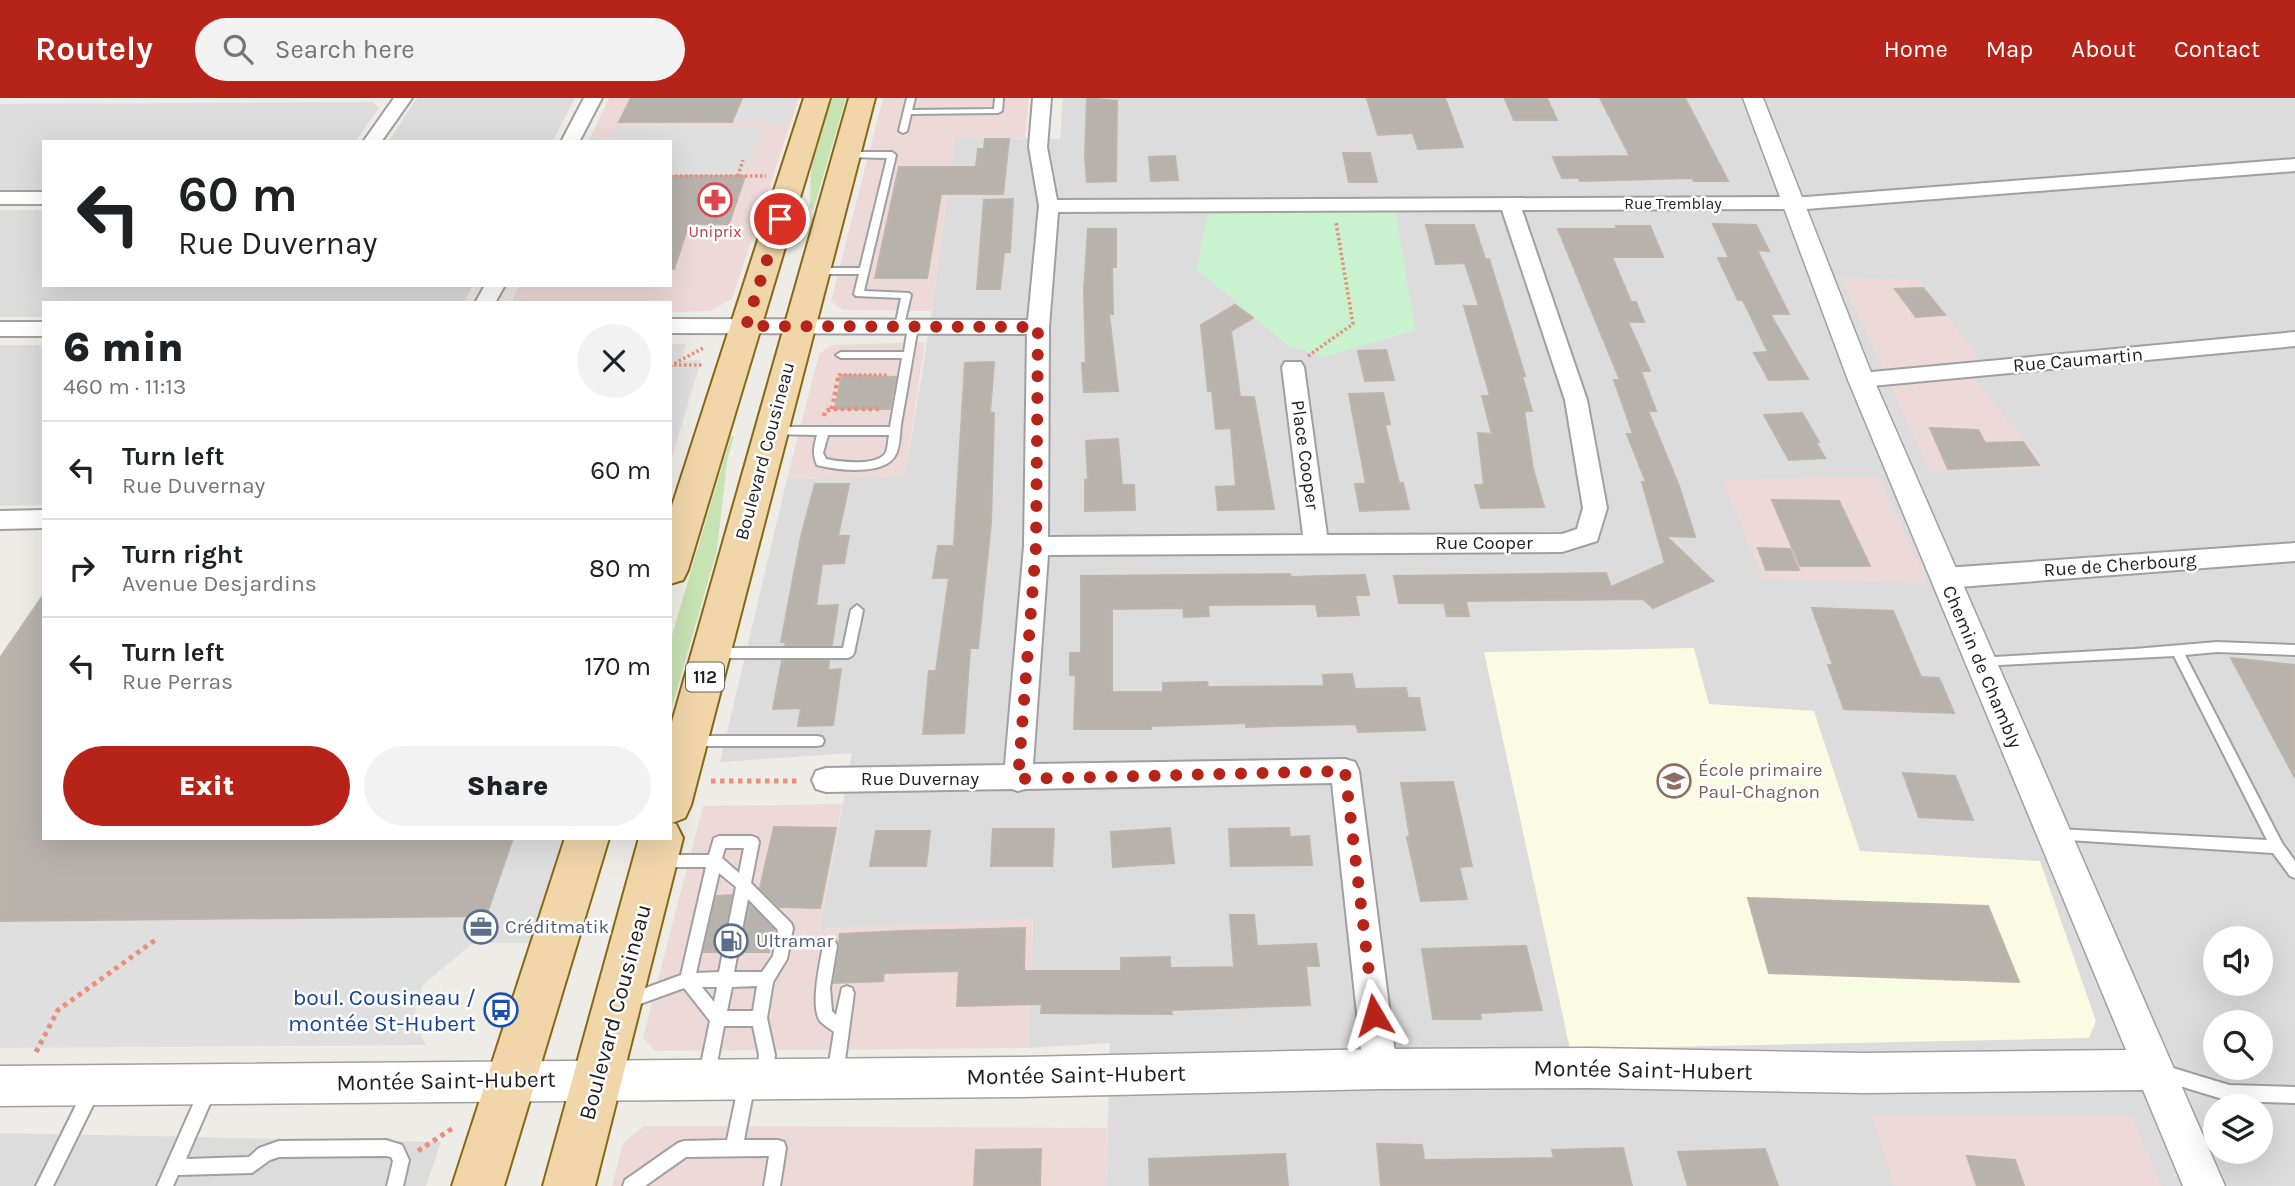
<!DOCTYPE html>
<meta charset="utf-8">
<style>
:root{--surface:#fff;--page:#f2f2f2;--text:#202124;--muted:#757577;--line:#e0e0e0;--accent:#b52319}
body{margin:0;font-family:Karla,sans-serif;background:var(--page);color:var(--text);height:100vh;display:flex;flex-direction:column;font-size:26px;white-space:nowrap}
*{box-sizing:border-box;margin:0}
p{font-size:23px;color:var(--muted)}
.icon{flex:none;width:38px;height:38px;fill:none;stroke:currentColor;stroke-width:2;stroke-linecap:round;stroke-linejoin:round}
.map{position:relative;flex:1;overflow:hidden}
.details{position:absolute;left:42px;top:203px;width:630px;height:539px;display:flex;flex-direction:column;background:var(--surface);border-radius:0px;box-shadow:0 7px 28px #0002}
.details>*{flex:none}
.hud{position:absolute;left:42px;top:42px;width:630px;height:147px;border-radius:0px;box-shadow:0 7px 28px #0002;background:#fff;color:var(--text);overflow:hidden}
.tools{position:absolute;left:2203px;top:828px;display:grid;gap:14px}
.tools a{display:grid;place-items:center;width:70px;height:70px;border-radius:50%;background:var(--surface);box-shadow:0 7px 28px #0002;font-size:35px}
.pin{position:absolute;display:grid;place-items:center;width:60px;height:60px;color:#fff;margin:-30px;border:4px solid #fff;border-radius:50%;box-shadow:0 2px 7px #0007}
.me{position:absolute;width:77px;margin:-38px;rotate:353deg;stroke-linejoin:round;filter:drop-shadow(0 0 5px #0008)}
.turn{display:flex;align-items:center;gap:24px;height:147px;padding:0 21px;font-size:32px}
.turn .icon{width:91px;height:91px;stroke-width:2.5}
.turn b{display:block;font-size:49px;line-height:60px}
.round{display:grid;place-items:center;flex:none;width:74px;height:74px;border-radius:37px;background:var(--page)}
.summary{display:flex;align-items:center;justify-content:space-between;height:119px;padding:0 21px}
h1{font-size:42px;font-weight:800;line-height:52px}
.action{display:flex;gap:14px;margin-top:auto;padding:14px 21px}
.action a{flex:1;height:80px;border-radius:42px;background:var(--accent);color:#fff;font-size:28px;font-weight:800;line-height:80px;text-align:center}
.action a+a{background:var(--page);color:var(--text)}
ul{padding:0;list-style:none}
li{display:flex;align-items:center;gap:21px;height:98px;padding:0 21px;border-top:2px solid var(--line)}
li div{flex:1}
li b{display:block;font-size:26px}
li em{font-style:normal}
header{display:flex;align-items:center;gap:42px;box-sizing:border-box;height:98px;padding:0 35px;background:var(--accent);color:#fff}
header strong{font-size:33px}
nav{display:flex;gap:38px;margin-inline-start:auto;font-size:24px}
.search{width:490px;height:63px;background:var(--page);display:flex;align-items:center;gap:18px;box-sizing:border-box;padding:0 24px;border-radius:38px;color:var(--muted);font-size:26px}
.map>svg:first-child{display:block}
.residential{fill:#dddcdc;fill-rule:evenodd}
.commercial{fill:#eddad8}
.education{fill:#fafbe3}
.grass{fill:#c7e2b3}
.park{fill:#c9f3cf}
.parking{fill:#dfdfdf}
.building{fill:#b7b2ac;stroke:#beb4aa;stroke-width:2}
.lines{fill:none;stroke-linecap:round;stroke-linejoin:round}
.service-casing{stroke:#a0a0a0;stroke-width:4}
.minor-casing{stroke:#a0a0a0;stroke-width:4}
.tertiary-casing{stroke:#a0a0a0;stroke-width:3}
.primary-casing{stroke:#876813;stroke-width:4}
.path-far2{stroke:#e98f7d;stroke-width:3.5;stroke-dasharray:2.5 2.5;stroke-linecap:butt}
.path-far1{stroke:#e98f7d;stroke-width:4.5;stroke-dasharray:3.5 3.5;stroke-linecap:butt}
.path{stroke:#e98f7d;stroke-width:5;stroke-dasharray:4.5 4.5;stroke-linecap:butt}
.service{fill:#fff;fill-rule:evenodd}
.minor{fill:#fff;fill-rule:evenodd}
.tertiary{fill:#fff;fill-rule:evenodd}
.primary{fill:#f0d6a9;fill-rule:evenodd}
.route{stroke:#b52319;stroke-width:12;stroke-dasharray:0 21.6}
.labels{text-anchor:middle;dominant-baseline:central;stroke-width:5;stroke-linejoin:round;paint-order:stroke}
.far-street-label{font-size:16px;fill:#1f1f1f;stroke:#fff}
.far-health-label{font-size:16px;fill:#be3a42;stroke:#fff}
.shield{fill:#fff;stroke:#626262;stroke-width:2}
.shield-label{font-size:18px;font-weight:bold;fill:#1f1f1f}
.street-label{font-size:19px;fill:#1f1f1f;stroke:#fff}
.education-label{font-size:19px;fill:#785e54;stroke:#fff;text-anchor:start}
.service-label{font-size:19px;fill:#4e5e75;stroke:#fff;text-anchor:start}
.near-transit-label{font-size:23px;fill:#164399;stroke:#fff;text-anchor:end}
.near-street-label{font-size:23px;fill:#1f1f1f;stroke:#fff}
</style>
<header>
<strong>Routely</strong>
<div class="search"><svg class="icon" aria-label="search" viewBox="0 0 24 24"><circle cx="10" cy="10" r="6"/><path d="M15 15l6 6"/></svg>Search here</div>
<nav><a>Home</a><a>Map</a><a>About</a><a>Contact</a></nav>
</header>
<div class="map">
<svg width="2295" height="1088" viewBox="0 0 2295 1088">
<rect width="100%" height="100%" fill="#eeece6"/>
<path class="residential" d="M417,0h158l-23,44h-164z
M1063,0h1232v1088h-1189l4,-143 -82,5 5,-129 -213,10 32,-176 -132,9 67,-283 118,-3 27,-165 23,-173 105,1zM2216,840h45v46h-45zM2216,924h45v46h-45zM2216,1008h45v46h-45z
M373,4l6,6 -24,34h-311v48h-44v-86z
M0,112h44v75h429l-10,18h-419v14h-44z
M0,247h44v160l-44,1z
M0,1035l441,9 -15,44h-426z"/>
<path class="commercial" d="M609,0h190l-67,201 -22,12 -40,1v-9h-159l8,-18h151v-143h-82z
M883,0h146l-4,40h-70l-23,173 -89,-1 -12,-9z
M1841,180l78,2 57,73v28l71,87 -117,4z
M925,244l-20,134 -118,3 32,-125 12,-9z
M1879,379l49,106 -165,-4 -40,-99z
M842,706l-22,125 213,-10 -5,129 -373,3 -12,-13 60,-232z
M1872,1018h260l29,70h-267z
M644,1028l463,2 -1,58h-494l11,-43z"/>
<path class="education" d="M1694,550l15,56 105,7 46,140 180,10 56,160 -7,17 -519,11 -86,-397z"/>
<path class="grass" d="M832,0h14l-33,112 -3,-3 1,-39z
M731,338h3l-7,26 -10,88 -47,164v-72z"/>
<path class="park" d="M1394,107l21,125 -92,27 -36,-12 -90,-76 12,-62z"/>
<path class="parking" d="M711,0h72l13,2 -10,25 -18,-1 -7,-4 -29,2 9,-23z
M619,28l144,1 -18,49h-75v-34h-58z
M670,246h16l-5,17 20,-1 -31,104z
M513,740h58l-34,105h-64l-50,42 -10,34 13,26 -426,3v-127l486,-5z"/>
<path class="building" d="M631,0h111l-10,24h-113z
M1087,0l30,3 -1,80 -29,1 -2,-24z
M1445,0l18,49 -45,2 -5,-16 -35,2 -11,-36z
M1600,0h85l43,83h-34l-2,-3 -112,3 -1,-3h-17l-9,-21 77,-1z
M1505,1h42l10,21h-43z
M985,41h24l-6,55h-62l-14,84h-52l24,-111h77l2,-18h6z
M1343,55h27l7,29h-28z
M1175,58l3,24 -27,1 -2,-24z
M670,78h75l-16,48h-40l-15,45 -4,-1z
M1013,101l-3,53h-6l-4,37h-23l7,-89z
M1713,126l43,1 13,26 -12,-1 32,64h-19l38,65 -39,1 -15,-27 14,-1 -25,-52h-5l-20,-42h11z
M1426,127h48l11,34h4l36,117h-3l10,35h-8l9,58 11,38 -63,1 -6,-23h9l-6,-52 14,1 -10,-38h8l-26,-90h15l-14,-43 -29,1z
M1616,128h34l13,31h-51l19,45h5l8,20h-16l22,49h-9l15,40h-8l31,75 16,51 -29,-1 47,45 -60,27 -10,-9 -177,2 3,15h-22l-3,-13h-45l-5,-27 212,-3 5,14 54,-24 -23,-81h4l-19,-48h6l-19,-54h6l-62,-151h59z
M1088,131h28v38h-4l1,47h-4l9,77 -34,1 -2,-29h4l-2,-73z
M1923,190l22,27 -29,2 -21,-28z
M1235,207l18,13 -22,13 9,66h14l20,112 -56,1 -2,-23 20,-1 -5,-58 -15,1 -4,-38h-4l-7,-66z
M1386,252l8,30 -29,1 -7,-30z
M994,264l-4,51h4l-3,110 -13,125h-8l-6,85 -41,1 6,-63h7l13,-93h-16l5,-32h16l11,-183z
M842,277l54,2 -6,32h-55z
M1383,295l7,31 -5,1 14,58h4l6,26 -49,2 -5,-27h11l-17,-90z
M1802,315l17,29h-3l9,16 -36,2 -25,-45z
M1930,330l48,2 7,13 38,-1 16,23 -91,4z
M1118,341l4,46h12l1,25 -50,1v-31h3l-2,-39z
M815,386h34l-11,52h11l-5,27 -22,1 -6,42 22,-1 -6,40h-47l1,-3h-5l20,-105z
M1772,402l67,1 31,65h-70z
M1758,450l32,1 9,21h-33z
M1290,476l1,3 74,-2 4,20h-14l4,20 -41,1 -2,-12 -108,1 1,11 -25,1 -1,-9 -71,1v83h51v-9l44,-1 1,5 116,-1 -1,-11 29,-1 3,15 51,-1 2,10h11l6,32 -67,2 -2,-8 -110,3v-4l-95,3v3h-77l2,-54h-6v-22h11v-77z
M44,496v244h469l-27,78 -486,5v-263z
M1812,510l81,3 28,66 18,1 15,35 -110,-4 -16,-44h5z
M2231,560l64,7v113z
M782,563h47l-1,9 13,-1 -8,56 -35,1 3,-18 -28,1z
M1903,675l52,3 18,44 -54,-3z
M1453,684l19,84 -13,1 8,32 -46,2 -14,-64h3l-9,-54z
M774,729l62,1 -16,80 -41,-1 -19,-19z
M1170,730l4,35 -61,4 -2,-35z
M1289,730l1,9 19,-1 3,29 -81,1 -2,-37z
M993,731h61l-2,37h-61z
M876,733h54l-4,35h-56z
M732,797l-12,57h-17l13,-56z
M1748,800l240,8 31,76 -250,-9z
M750,806l24,25 -5,23h-29z
M1230,817h24l3,31 59,-2 3,22h-13l4,39 -139,5 1,4 -131,-1 1,-9 -85,2 2,-35 -75,2 -1,8 -49,2 6,-49 63,-3 122,-3 -1,43h97v-13l49,-1v11l64,-1z
M1526,848l16,64 -62,3 1,6h-48l-11,-70z
M1377,1046l45,1 2,15 130,-2 -2,-8 71,-2 9,38h-251z
M1041,1051l-1,37h-66l2,-36z
M1765,1051l13,37h-90l-10,-34z
M1285,1056l3,32h-138l-1,-27z
M1967,1058l48,4 9,26h-47z"/>
<g class="lines">
<defs>
<path id="service" d="M907,0h8l-3,12 82,-1 1,-11h8l-1,13 -4,2 -87,1 -4,17 -4,2 -4,-2z
M846,54h46l4,3 -32,136 45,2 2,2 -8,34 -3,1 -5,-3 6,-29 -45,-2 -2,-2 5,-20h-43l-5,-3 5,-3h44l27,-110 -44,-1 -1,-2z
M913,226l5,3c-6,32 -11,65 -17,97 -1,9 -1,24 -6,32 -12,20 -59,14 -78,9 -5,-11 -3,-19 0,-30l-48,-1 -1,-3 1,-3 4,-1h117l12,-69h-61l-5,-3 5,-3h63l4,-25zM828,337h61c-1,5 -1,12 -3,17 -7,15 -47,10 -60,7l-3,-6z
M857,507l6,5 -9,43 -2,3 -4,2h-132l-4,-2 -2,-3 2,-3 4,-2h127l8,-38z
M2217,544l78,3v10l-78,-3 -32,3 97,188 13,18v17l-5,-2 -17,-23 -221,-14 -2,-4 2,-4 5,-2 210,11 -93,-184 -194,10 -4,-2 -2,-3 2,-3 158,-9z
M691,638h126l5,1 2,4 -2,4 -5,1h-126l-5,-1 -2,-4 2,-4z
M719,738h33l5,2 2,4 -8,41 40,40 2,5 -6,31 -14,23 -6,36 8,37 -4,25 -6,2 -6,-2 -2,-6 2,-19 -6,-29h-29l-9,48 -2,6 -6,2 -6,-2 -2,-6 11,-53 -26,-33 -55,20 -5,-2 -3,-5 3,-5 57,-21 25,-108h-43l-5,-2 -2,-4 2,-4 5,-2h46l5,-17zM725,750h19l-5,25 -17,-15zM719,775l17,14 -17,85 -23,1zM748,801l30,31 -5,26 -11,16h-28zM757,888l-4,25h-26l5,-24zM702,889h15l-3,15z
M830,841l5,2 2,5 -7,42 2,23 4,4 6,-27 5,-2 5,2 2,5 -11,82 -2,6 -6,2 -6,-2 -2,-6 7,-43c-4,-3 -10,-7 -14,-11 -10,-14 0,-58 3,-75l2,-5z
M2163,967l66,20 66,2v16l-66,-2 -72,-22 -2,-6 2,-6z
M747,977l6,2 2,6 -11,57h34l6,2 2,6 -6,38h-16l5,-30 -83,1 -41,29h-22l2,-6 53,-37 6,-2 43,-1 12,-57 2,-6z
M208,984l6,2 2,6 -30,69 63,-2 10,-9 20,-7 107,-1 16,5 7,15 -6,26h-16l6,-25 -2,-4 -5,-1 -107,1 -9,3 -18,13 -74,2 -5,11h-16l45,-102z
M91,987l6,2 2,6 -46,93h-17l49,-99z"/>
<path id="minor" d="M394,0h18l-31,44h-18z
M584,0h18l-23,44h-18z
M1033,0h18l-4,49 10,53 749,-3 489,-38v12l-489,38 -284,1 65,190 20,108 -10,33 -35,11 -514,3 -15,209 312,-5 10,3 4,9 38,298 -5,12 -12,5 -12,-5 -5,-12 -31,-286 -307,6 -7,2 -6,-2 -186,3 -10,-3 -4,-9 4,-9 10,-3 179,-3 19,-219 3,-212 -357,-1v-14l358,1 11,-114 -10,-59zM1502,112l63,190 18,108 -6,21 -15,5 -235,1 -23,-168 -3,-5h-16l-3,5 21,168 -255,2 1,-210 9,-115z
M0,94h44v12h-44z
M485,187h20l-10,18h-20z
M0,224h44v14h-44z
M2295,234v14l-434,41 -8,-2 -3,-5 3,-5 8,-2z
M44,412v18l-44,1v-18z
M2295,445v18l-350,27 -9,-3 -4,-7 4,-7 9,-3z"/>
<path id="tertiary" d="M1743,0h20l111,282 351,806h-42l-40,-96 -279,3 -272,-5 -212,1 -359,8 -1021,9v-40l1021,-9 359,-8 212,-1 272,5 262,-3 -278,-670z"/>
<path id="primary" d="M804,0h26l-142,472 -5,10 -13,4v-72z
M849,0h26l-184,707 -6,13 -13,5 4,1 7,14 -88,348h-52l96,-348h31v-109z
M565,740h44l-105,348h-52z"/>
</defs>
<use href="#service" class="service-casing"/>
<use href="#minor" class="minor-casing"/>
<use href="#tertiary" class="tertiary-casing"/>
<use href="#primary" class="primary-casing"/>
<path class="path-far2" d="M670,78h96
M738,78l5,-16
M1308,258l45,-32 -17,-102
M674,267h30
M670,268l35,-19
M838,282l1,-5h49"/>
<path class="path-far1" d="M832,311l6,-31
M824,318l1,-5 7,-2h49"/>
<path class="path" d="M711,683h87
M36,954l22,-42 100,-72
M418,1053l35,-23"/>
<use href="#service" class="service"/>
<use href="#minor" class="minor"/>
<use href="#tertiary" class="tertiary"/>
<use href="#primary" class="primary"/>
</g>
<g class="lines">
<path class="route" d="M780,121l-34,107 292,1 -2,219 -18,233 327,-8 29,244"/>
</g>
<defs>
<symbol id="pharmacy-ring" viewBox="-11 -11 22 22"><circle r="9.5" fill="#fff" stroke="#e0444e" stroke-width="1.5"/><path d="M-2-6h4v4h4v4h-4v4h-4v-4h-4v-4h4Z" fill="#e0444e"/></symbol>
<symbol id="school-ring" viewBox="-11 -11 22 22"><circle r="9.5" fill="#fff" stroke="#8d6e63" stroke-width="1.5"/><path d="M0-5L7-2L0 1L-7-2ZM-4 1L0 2.5L4 1V4Q0 6-4 4Z" fill="#8d6e63"/></symbol>
<symbol id="office-ring" viewBox="-11 -11 22 22"><circle r="9.5" fill="#fff" stroke="#5c6f8a" stroke-width="1.5"/><path d="M-6-3h4V-5.5h4V-3h4V5H-6ZM-1-4.5V-3h2v-1.5ZM-6 0V1H6V0Z" fill="#5c6f8a"/></symbol>
<symbol id="fuel-ring" viewBox="-11 -11 22 22"><circle r="9.5" fill="#fff" stroke="#5c6f8a" stroke-width="1.5"/><path d="M-5.5-6h7V0h2V4h1.3V-2.5L3-4.5l.8-.8L6-3V5H2.5V1h-1V6h-7ZM-4.2-4.7v3.2H.2V-4.7Z" fill="#5c6f8a"/></symbol>
<symbol id="bus-ring" viewBox="-11 -11 22 22"><circle r="9.5" fill="#fff" stroke="#1a4fb4" stroke-width="1.5"/><path d="M-5-6H5V4H4V6H2V4H-2V6H-4V4H-5ZM-3.5-4V0h7V-4ZM-3.5 1.2v1.5H-2V1.2ZM2 1.2v1.5H3.5V1.2Z" fill="#1a4fb4"/></symbol>
</defs>
<g fill-rule="evenodd">
<use href="#pharmacy-ring" x="696" y="83" width="38" height="38"/>
<use href="#school-ring" x="1655" y="664" width="38" height="38"/>
<use href="#office-ring" x="462" y="810" width="38" height="38"/>
<use href="#fuel-ring" x="712" y="824" width="38" height="38"/>
<use href="#bus-ring" x="482" y="893" width="38" height="38"/>
</g>
<g class="labels">
<g class="far-street-label">
<text x="1673" y="105">Rue Tremblay</text>
</g>
<g class="far-health-label">
<text x="715" y="133">Uniprix</text>
</g>
<rect class="shield" x="686" y="564.5" width="38" height="29" rx="5"/>
<g class="shield-label">
<text x="705" y="579">112</text>
</g>
<g class="street-label">
<text transform="translate(2078 262) rotate(-5)">Rue Caumartin</text>
<text transform="translate(765 353) rotate(-75)">Boulevard Cousineau</text>
<text transform="translate(1305 357) rotate(82)">Place Cooper</text>
<text x="1484" y="445">Rue Cooper</text>
<text transform="translate(2120 467) rotate(-4)">Rue de Cherbourg</text>
<text transform="translate(1982 569) rotate(67)">Chemin de Chambly</text>
<text x="920" y="681">Rue Duvernay</text>
</g>
<g class="education-label">
<text x="1698" y="672">École primaire<tspan x="1698" dy="22">Paul-Chagnon</tspan></text>
</g>
<g class="service-label">
<text x="505" y="829">Créditmatik</text>
<text x="756" y="843">Ultramar</text>
</g>
<g class="near-transit-label">
<text x="476" y="899">boul. Cousineau /<tspan x="476" dy="26">montée St-Hubert</tspan></text>
</g>
<g class="near-street-label">
<text transform="translate(615 914) rotate(-75)">Boulevard Cousineau</text>
<text transform="translate(1643 972) rotate(1)">Montée Saint-Hubert</text>
<text transform="translate(1076 977) rotate(-1)">Montée Saint-Hubert</text>
<text transform="translate(446 983) rotate(-1)">Montée Saint-Hubert</text>
</g>
</g>
</svg>
<div class="tools">
<a><svg class="icon" aria-label="sound" viewBox="0 0 24 24"><path d="M4 9h4l5-4v14l-5-4H4zM17 9q2 3 0 6"/></svg></a>
<a><svg class="icon" aria-label="search" viewBox="0 0 24 24"><circle cx="10" cy="10" r="6"/><path d="M15 15l6 6"/></svg></a>
<a><svg class="icon" aria-label="layers" viewBox="0 0 24 24"><path d="M12 4l9 5-9 5-9-5zM3 14l9 5 9-5"/></svg></a>
</div>
<div class="pin" style="left:780px;top:121px;background:#d93025"><svg class="icon" aria-label="arrive" viewBox="0 0 24 24"><path d="M6 21V4h12l-3 4 3 4H6"/></svg></div>
<svg class="me" style="left:1374px;top:917px" viewBox="-20 -20 40 40"><path d="M0-17L14 15 0 8-14 15z" fill="#b52319" stroke="#fff" stroke-width="4"/></svg>
<div class="hud">
<div class="turn"><svg class="icon" aria-label="left" viewBox="0 0 24 24"><path d="M17 20v-9H6M10 6l-5 5 5 5"/></svg><div><b>60 m</b>Rue Duvernay</div></div>
</div>
<section class="details">
<div class="summary"><div><h1>6 min</h1><p>460 m · 11:13</p></div><a class="round"><svg class="icon" aria-label="close" viewBox="0 0 24 24"><path d="M6 6l12 12M18 6L6 18"/></svg></a></div>
<ul>
<li><svg class="icon" aria-label="left" viewBox="0 0 24 24"><path d="M17 20v-9H6M10 6l-5 5 5 5"/></svg><div><b>Turn left</b><p>Rue Duvernay</p></div><em>60 m</em></li>
<li><svg class="icon" aria-label="right" viewBox="0 0 24 24"><path d="M7 20v-9h11M14 6l5 5-5 5"/></svg><div><b>Turn right</b><p>Avenue Desjardins</p></div><em>80 m</em></li>
<li><svg class="icon" aria-label="left" viewBox="0 0 24 24"><path d="M17 20v-9H6M10 6l-5 5 5 5"/></svg><div><b>Turn left</b><p>Rue Perras</p></div><em>170 m</em></li>
</ul>
<div class="action"><a>Exit</a><a>Share</a></div>
</section>
</div>
